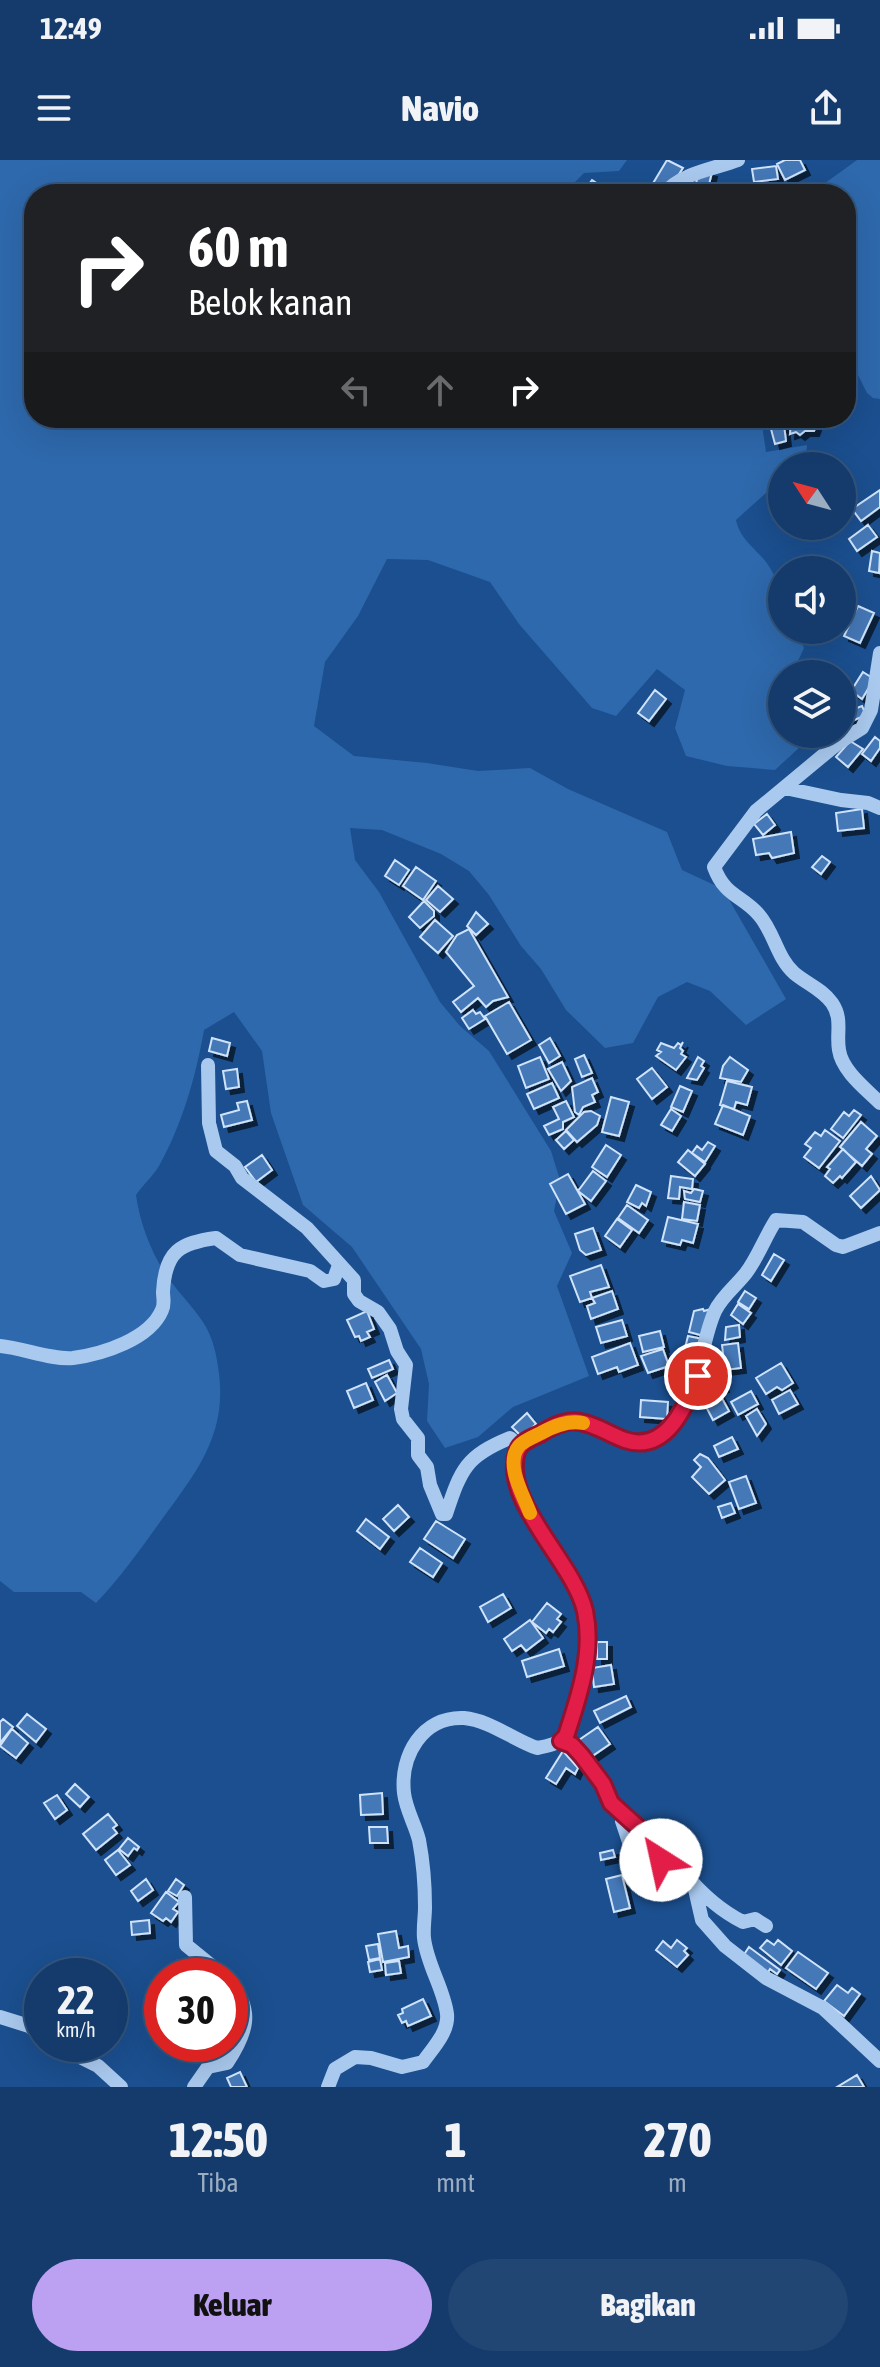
<!DOCTYPE html>
<html lang="id">
<style>
:root{--surface:#143b6b;--page:#214673;--text:#f1f3f6;--muted:#9dadc1;--line:#33557e;--accent:#bca0f2}
body{margin:0;font-family:"Asap Condensed",sans-serif;background:var(--page);color:var(--text);height:100vh;display:flex;flex-direction:column;font-size:30px;white-space:nowrap}
*{box-sizing:border-box;margin:0}
p{font-size:26px;color:var(--muted)}
.icon{flex:none;width:44px;height:44px;fill:none;stroke:currentColor;stroke-width:2;stroke-linecap:round;stroke-linejoin:round}
.map{position:relative;height:1927px;overflow:hidden}
.drawer{display:flex;flex-direction:column;background:var(--surface);flex:1}
.drawer>*{flex:none}
.hud{position:absolute;left:24px;top:24px;width:832px;height:244px;border-radius:32px;box-shadow:0 8px 32px #0002,0 0 0 2px var(--line);background:#202124;color:#fff;overflow:hidden}
.needle{width:52px;rotate:306deg}
.tools{position:absolute;left:768px;top:292px;display:grid;gap:16px}
.tools a{display:grid;place-items:center;width:88px;height:88px;border-radius:50%;background:var(--surface);box-shadow:0 8px 32px #0002,0 0 0 2px var(--line);font-size:40px}
.speed{position:absolute;left:24px;top:1798px;display:flex;gap:16px;font-size:40px;font-weight:700;text-align:center}
.speed>*{display:grid;place-content:center;width:104px;height:104px;border-radius:50%;background:var(--surface);box-shadow:0 8px 32px #0002,0 0 0 2px var(--line);line-height:1}
.speed small{font-size:20px;font-weight:400}
.speed .limit{border:12px solid #d22;background:#fff;color:#111}
.pin{position:absolute;display:grid;place-items:center;width:68px;height:68px;color:#fff;margin:-34px;border:4px solid #fff;border-radius:50%;box-shadow:0 2px 8px #0007}
.me{position:absolute;width:88px;margin:-44px;rotate:325deg;stroke-linejoin:round;filter:drop-shadow(0 0 6px #0008)}
.turn{display:flex;align-items:center;gap:28px;height:168px;padding:0 32px;font-size:36px}
.turn .icon{width:104px;height:104px;stroke-width:2.5}
.turn b{display:block;font-size:56px;line-height:68px}
.lanes{display:flex;align-items:center;height:76px;padding:0 32px;background:#0003;justify-content:center;gap:40px;direction:ltr}
.lanes .off{opacity:.35}
.eta{display:flex;justify-content:space-evenly;align-items:center;height:136px;text-align:center}
.eta b{font-size:48px;font-weight:800;line-height:56px}
.action{display:flex;gap:16px;margin-top:auto;padding:16px 32px}
.action a{flex:1;height:92px;border-radius:48px;background:var(--accent);color:#111;font-size:32px;font-weight:800;line-height:92px;text-align:center}
.action a+a{background:var(--page);color:var(--text)}
.status{display:flex;justify-content:space-between;align-items:center;height:56px;padding:0 40px;background:var(--surface);direction:ltr}
.status svg{height:22px;fill:currentColor}
header{display:flex;justify-content:space-between;align-items:center;height:104px;padding:0 32px;background:var(--surface);font-size:36px;font-weight:800}
.map>svg:first-child{display:block}
.green{fill:#2e69ad}
.building{fill:#4478b7;stroke:#cfe3fa;stroke-width:2;filter:url(#shadow)}
.lines{fill:none;stroke-linecap:round;stroke-linejoin:round}
.minor{stroke:#a9c9ee;stroke-width:14}
.route-casing{stroke:#92132f;stroke-width:20}
.route{stroke:#e11d48;stroke-width:14}
.slow{stroke:#f59e0b;stroke-width:14}
</style>
<div class="status"><b>12:49</b><svg viewBox="0 0 49 12"><path d="M0 12V9h3v3zM5 12V6h3v6zM10 12V3h3v9zM15 12V0h3v12zM26 1h20v11H26zM47 4h2v5h-2z"/></svg></div>
<header><svg class="icon" aria-label="menu" viewBox="0 0 24 24"><path d="M4 6h16M4 12h16M4 18h16"/></svg>Navio<svg class="icon" aria-label="share" viewBox="0 0 24 24"><path d="M12 15V3M7 8l5-5 5 5M5 13v7h14v-7"/></svg></header>
<div class="map">
<svg width="880" height="1927" viewBox="0 0 880 1927">
<defs>
<filter id="shadow"><feDropShadow dx="5" dy="5" stdDeviation="0" flood-color="#0009"/></filter>
</defs>
<rect width="100%" height="100%" fill="#1b4f8f"/>
<path class="green" d="M0,0h627l-8,11 -35,2 -21,21h-529v224h727l5,34 41,-7 -2,21h-23v18l-14,7 -32,29c4,19 18,27 30,42 16,21 16,43 16,68h15l7,18 -12,26h-10v60h32l-39,36 -48,-4 -41,-10 -11,-28 10,-38 -28,-21 -41,47 -24,-8 -73,-84 -29,-42 -62,-22 -41,-1 -29,57 -33,46 -11,64 40,30 73,7 51,8 52,-3 38,21 99,43 15,38 41,19 63,110 -40,26 -36,-34 -23,-9 -29,15 -25,46 -28,5 -39,-38 -25,-41 -20,-23 -32,-51 -20,-24 -28,-17 -59,-24 -32,-2 5,32 24,32 61,110 20,24 29,25 62,100 9,29 -6,31 18,42 -15,33 32,90 -76,31 -35,30 -33,11 -18,-27 2,-37 -8,-35 -69,-102 -49,-42 -32,-92 -9,-62 -28,-39 -30,18c-8,46 -22,95 -45,136 -6,10 -16,19 -23,29 4,29 16,60 33,84 11,15 24,28 34,43 10,15 14,34 16,52 8,62 -24,100 -59,148 -20,28 -40,56 -64,81l-15,-11h-67l-14,-11z
M857,0h23v239l-7,-1 -6,-5 -21,-42v-157h-36z"/>
<path class="building" d="M667,0l16,8 -17,26 -14,-9z
M785,0h15l5,10 -20,10 -8,-16z
M776,6l2,13 -24,3 -2,-13z
M700,9l12,3 -5,21 -13,-3z
M592,20l12,8 -5,6h-17z
M800,258h19l-5,13h-9l-5,4 -4,-3 -6,2 1,-14z
M784,265l2,16 -11,3 -4,-15z
M880,330v17l-19,14 -9,-12z
M868,365l9,12 -20,14 -8,-12z
M872,391l8,2 -1,20 -10,-2z
M858,446l16,7 -14,30 -16,-7z
M822,502l16,6 -2,6h-18z
M863,512l11,7 -12,20 -11,-8z
M655,530l11,9 -17,22 -11,-8z
M862,546l4,9 -16,7 -4,-10z
M875,577l5,4v7l-9,13 -9,-7z
M850,581l13,8 -15,18 -12,-10z
M862,649l2,19 -26,3 -2,-18z
M767,654l8,11 -12,10 -9,-11z
M791,672l3,21 -22,5 -3,-5 -13,2 -3,-16z
M822,696l8,6 -9,12 -9,-7z
M395,700l14,10 -10,15 -14,-9z
M416,707l20,14 -13,19 -20,-14z
M438,726l15,13 -13,13 -14,-12z
M424,741l10,10v5l-14,12 -11,-11z
M476,752l12,12 -12,11 -9,-9z
M435,760l18,16 -15,17 -18,-16z
M469,769l39,68 -15,4 -7,6 -8,-9 -17,14 -8,-10 21,-16 -28,-34 11,-17z
M509,842l22,38 -24,14 -22,-38z
M473,850l3,4 4,-2 5,7 -16,10 -7,-11z
M212,878l18,5 -3,13 -18,-5z
M550,878l10,18 -11,7 -10,-18z
M683,882l-3,6 3,3 -2,3 5,3 -10,13 -20,-14 5,-4 -4,-2 4,-7 13,5 4,-5 3,2z
M584,895l8,18 -10,4 -7,-18z
M540,897l9,22 -23,9 -8,-22z
M698,897l6,4 -3,5 3,2 -7,12 -10,-2z
M730,897l18,13 -7,12 -21,-4 3,-12z
M562,902l9,19 -10,10 -13,-22z
M652,908l15,19 -15,12 -15,-20z
M237,909l2,18 -13,2 -3,-18z
M592,918l6,14 -6,3 3,7 -12,5 -4,8 -4,-3 -3,-25z
M727,921l25,6 -5,18 -11,-3 -2,7 -14,-4z
M552,923l7,15 -25,11 -7,-15z
M680,926l12,5 -9,21 -12,-5z
M611,937l18,5 -10,34 -17,-4z
M247,941l5,19 -28,7 -3,-12 18,-5 -2,-7z
M566,941l8,16 -11,5v7l-14,6 -5,-9 15,-7 -6,-12z
M723,945l27,11 -7,19 -28,-11z
M671,949l10,7 -9,15 -11,-6z
M854,950l7,5 -18,23 -12,-9 13,-17 5,4z
M591,951l9,5 -3,9 -20,17 -11,-12 18,-18z
M861,962l16,14 -11,13 6,5 -10,12 -22,-19z
M825,970l15,11 -21,27 -15,-11 7,-9 -6,-4 10,-12 6,4z
M566,971l8,9 -10,9 -8,-9z
M708,982l7,4 -10,16 -13,-9 5,-7 5,4z
M606,985l15,10 -14,22 -15,-10z
M843,989l13,13 -14,16 -2,-2 -7,7 -8,-7 5,-7 -3,-2z
M688,990l17,14 -10,12 -17,-14z
M262,995l10,15 -16,12 -11,-15z
M593,1011l13,10 -15,20 -13,-10z
M568,1014l17,30 -19,10 -16,-30z
M671,1016l22,3 -1,10 -12,-2 -1,12 -11,-1z
M871,1016l9,14 -19,18 -11,-12z
M636,1025l15,7 -5,14 -4,-3 -3,5 -12,-6z
M694,1029l9,2 -3,11 -15,-3 -1,-8 7,2z
M684,1042l16,3 -3,16 -15,-2z
M627,1045l21,15 -9,13 -21,-15z
M668,1057l30,7 -5,19 -11,-3 -2,5 -18,-4z
M617,1059l15,11 -12,17 -15,-11z
M593,1068l8,22 -15,5 -6,-5 -5,-16z
M774,1094l10,6 -13,21 -9,-6z
M601,1105l8,22 -19,5 2,6 -12,4 -10,-26z
M612,1131l6,18 -27,10 -4,-13 8,-3 -3,-5z
M745,1131l11,7 -7,11 -11,-7z
M738,1144l13,9 -8,11 -12,-9z
M703,1149l1,2 7,-2 -7,27 -15,-4 5,-21z
M367,1151l7,18 -7,3 3,5 -9,4 -2,-5 -4,1 -8,-17z
M622,1160l5,16 -26,7 -5,-16z
M739,1165l1,12 -15,3 1,-13z
M660,1171l4,16 -21,5 -4,-16z
M688,1176l15,3 -4,13 -14,-4z
M630,1183l8,22 -19,7 -2,-5 -19,7 -6,-17z
M738,1183l3,25 -16,2 -3,-25z
M663,1189l6,17 -21,7 -7,-17z
M389,1200l4,9 -21,9 -4,-9z
M781,1203l12,20 -11,7 -5,-3 -11,7 -10,-16z
M720,1212l4,15 -17,5 -5,-15z
M387,1215l10,18 -12,8 -10,-19z
M366,1223l7,17 -19,8 -7,-17z
M790,1230l8,14 -19,10 -7,-14z
M718,1231l11,20 -16,9 -11,-21z
M751,1231l7,13 -20,11 -7,-13z
M641,1240l27,2 -1,17 -27,-2z
M757,1249l9,15 -9,12 -11,-20z
M527,1253l9,11 -14,13 -10,-10z
M732,1277l6,12 -19,8 -5,-11z
M700,1294l8,4 17,22 -16,14 -17,-17 9,-10 -7,-7z
M746,1316l10,27 -17,6 -10,-27z
M731,1343l4,10 -13,5 -4,-11z
M398,1345l11,12 -15,14 -11,-12z
M366,1359l23,18 -9,12 -23,-18z
M436,1361l29,18 -12,19 -29,-19z
M420,1388l22,15 -9,14 -23,-15z
M503,1434l8,14 -23,14 -8,-15z
M547,1443l14,11 -4,5 4,3 -8,10 -4,-3 -3,4 -14,-11z
M530,1460l13,18 -17,13 -5,-6 -9,6 -8,-12z
M597,1482h10v17h-10z
M559,1489l5,17 -37,11 -5,-16z
M611,1505l3,19 -20,3 -2,-19z
M626,1536l5,11 -31,16 -6,-12z
M27,1554l19,15 -10,13 -19,-16z
M3,1559l10,8 -13,16v-21z
M598,1567l12,17 -22,15 -12,-17z
M12,1569l16,14 -12,15 -16,-12z
M563,1591l15,17 -3,6 -9,-6 -10,16 -10,-6z
M75,1624l14,13 -9,10 -14,-13z
M382,1633l1,21 -22,1 -1,-20z
M57,1635l10,15 -12,9 -11,-16z
M108,1654l9,11 -4,3 4,5 -21,17 -13,-16z
M369,1667h18l1,16h-18z
M128,1678l11,9 -2,3 -3,-2 -6,8 -9,-7z
M118,1690l12,15 -14,10 -11,-15z
M613,1690l2,7 -14,3 -1,-7z
M622,1715l8,33 -16,4 -8,-33z
M146,1719l7,11 -15,11 -7,-10z
M176,1719l8,6 -7,11 -9,-5z
M166,1732l13,10 -6,7 5,3 -7,10 -5,-4 -3,3 -12,-8z
M149,1760l1,13 -18,2 -1,-13z
M396,1771l3,17 9,-2 1,11 -26,5 -5,-28z
M677,1780l10,8 -3,3 4,4 -11,12 -21,-17 7,-9 8,7z
M767,1780l7,5 4,-5 14,11 -11,14 -21,-17z
M378,1784l2,14 -11,2 -3,-14z
M749,1787l31,23 -3,4 -7,-5 -3,5 -24,-18z
M798,1792l30,21 -12,16 -30,-21z
M380,1799l2,11 -12,2 -2,-10z
M177,1801l9,11 9,-7 8,10 -36,1 -3,-4z
M399,1801l2,12 -15,2 -1,-12z
M837,1825l11,8 4,-5 8,6 -16,22 -20,-15z
M423,1839l8,17 -23,10 -2,-5 -4,2 -4,-8 5,-2 -1,-4z
M240,1912l7,15h-16l-4,-9z
M857,1915l7,12h-27z"/>
<g class="lines">
<path class="minor" d="M664,34c16,-21 50,-25 74,-34
M880,493l-9,57 -9,18 -24,15 -82,68 -42,56c11,30 28,28 45,48 15,17 18,43 35,58 13,11 28,16 38,30 11,16 4,30 7,47 3,21 27,39 41,53
M785,628l56,12 27,3 12,5
M208,905l1,58 7,28 19,15 7,12 65,50 47,52v14l5,7 19,11 12,17 7,22 9,14 -5,44 2,10 15,19v17l9,12 3,18 12,29h4c15,-45 20,-58 64,-76l9,7
M0,1186c23,2 51,14 73,12 30,-4 77,-19 89,-48 3,-6 1,-12 1,-18 2,-41 17,-49 53,-54l24,17 70,16 14,10 10,-2 5,-14
M561,1581l11,4 26,31 13,27 51,46v14l7,12 16,-1c16,19 36,37 58,48l12,-3 11,7
M625,1657l-3,4 13,39 4,25
M694,1725l8,35 23,26 41,32 57,30 57,53
M185,1737l1,48 38,31
M0,1857l29,9 13,10
M54,1884l44,22 23,21
M194,1927l14,-20 19,-4c19,-29 28,-52 3,-81
M328,1927l7,-18 20,-12 16,1 31,9 21,-5c9,-13 26,-30 24,-48 -3,-25 -20,-49 -23,-76 -1,-10 1,-21 1,-31 0,-21 -2,-46 -6,-67 -4,-16 -13,-30 -15,-47 -4,-37 18,-77 60,-75 25,2 50,22 73,30 11,-2 21,-4 29,-12 13,-40 28,-83 19,-125 -11,-49 -84,-110 -68,-159 2,-9 10,-11 17,-15 13,-8 31,-18 46,-15 27,4 52,33 80,15 41,-26 37,-87 55,-126 7,-15 21,-25 31,-38 12,-16 19,-36 30,-53l27,2 33,23 7,2 37,-14"/>
</g>
<g class="lines">
<defs>
<path id="route" d="M661,1700l1,-11 -51,-46 -8,-19 -21,-28 -10,-11 -11,-4 5,-5c13,-40 28,-83 19,-125 -11,-49 -84,-110 -68,-159 3,-10 14,-14 23,-18 11,-7 27,-15 40,-12 15,2 30,13 45,18 41,14 61,-34 73,-64"/>
</defs>
<use href="#route" class="route-casing"/>
<use href="#route" class="route"/>
<path class="slow" d="M530,1353c-6,-17 -26,-49 -11,-67 4,-5 16,-10 22,-13 13,-7 27,-13 42,-10"/>
</g>
</svg>
<div class="tools">
<a><svg class="needle" viewBox="-14 -14 28 28"><path d="M0-13l5 13h-10z" fill="#e53935"/><path d="M0 13l5-13h-10z" fill="#9dadc1"/></svg></a>
<a><svg class="icon" aria-label="sound" viewBox="0 0 24 24"><path d="M4 9h4l5-4v14l-5-4H4zM17 9q2 3 0 6"/></svg></a>
<a><svg class="icon" aria-label="layers" viewBox="0 0 24 24"><path d="M12 4l9 5-9 5-9-5zM3 14l9 5 9-5"/></svg></a>
</div>
<div class="speed"><div>22<small>km/h</small></div><div class="limit">30</div></div>
<div class="pin" style="left:698px;top:1216px;background:#d93025"><svg class="icon" aria-label="arrive" viewBox="0 0 24 24"><path d="M6 21V4h12l-3 4 3 4H6"/></svg></div>
<svg class="me" style="left:661px;top:1700px" viewBox="-20 -20 40 40"><circle r="19" fill="#fff"/><path d="M0-13L10 11 0 6-10 11z" fill="#e11d48"/></svg>
<div class="hud">
<div class="turn"><svg class="icon" aria-label="right" viewBox="0 0 24 24"><path d="M7 20v-9h11M14 6l5 5-5 5"/></svg><div><b>60 m</b>Belok kanan</div></div>
<div class="lanes"><svg class="icon off" aria-label="left" viewBox="0 0 24 24"><path d="M17 20v-9H6M10 6l-5 5 5 5"/></svg><svg class="icon off" aria-label="ahead" viewBox="0 0 24 24"><path d="M12 20V5M6 11l6-6 6 6"/></svg><svg class="icon" aria-label="right" viewBox="0 0 24 24"><path d="M7 20v-9h11M14 6l5 5-5 5"/></svg></div>
</div>
</div>
<section class="drawer">
<div class="eta">
<div><b>12:50</b><p>Tiba</p></div>
<div><b>1</b><p>mnt</p></div>
<div><b>270</b><p>m</p></div>
</div>
<div class="action"><a>Keluar</a><a>Bagikan</a></div>
</section>
